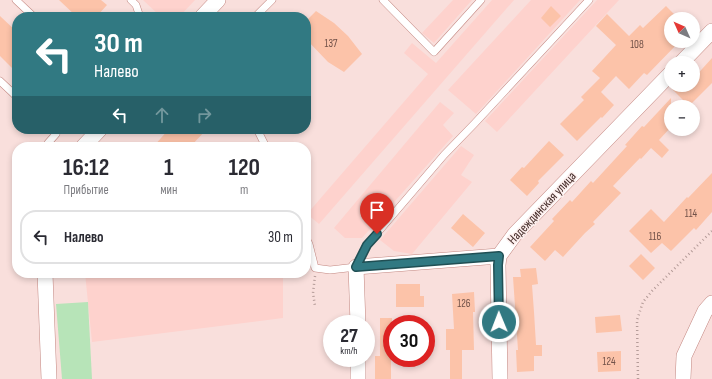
<!DOCTYPE html>
<html lang="ru">
<meta charset="utf-8">
<style>
:root{--surface:#fff;--page:#f7f7f7;--text:#2b2b33;--muted:#7c7c81;--line:#e1e1e2}
body{margin:0;font-family:"Sofia Sans Condensed",sans-serif;background:var(--page);color:var(--text);height:100vh;display:flex;flex-direction:column;font-size:15px;white-space:nowrap}
*{box-sizing:border-box;margin:0}
p{font-size:13px;color:var(--muted)}
.icon{flex:none;width:22px;height:22px;fill:none;stroke:currentColor;stroke-width:2;stroke-linecap:round;stroke-linejoin:round}
.map{position:relative;flex:1;overflow:hidden}
.drawer{position:absolute;left:12px;top:142px;width:299px;height:136px;display:flex;flex-direction:column;background:var(--surface);border-radius:16px;box-shadow:0 2px 6px #0003}
.drawer>*{flex:none}
.top-card{position:absolute;left:12px;top:12px;width:299px;height:122px;border-radius:16px;box-shadow:0 2px 6px #0003;background:#317982;color:#fff;overflow:hidden}
.needle{width:26px;rotate:315deg}
.fabs{position:absolute;left:664px;top:12px;display:grid;gap:8px}
.fabs a{display:grid;place-items:center;width:36px;height:36px;border-radius:50%;background:var(--surface);box-shadow:0 2px 6px #0003;font-size:20px}
.speed{position:absolute;left:323px;top:315px;display:flex;gap:8px;font-size:20px;font-weight:700;text-align:center}
.speed>*{display:grid;place-content:center;width:52px;height:52px;border-radius:50%;background:var(--surface);box-shadow:0 2px 6px #0003;line-height:1}
.speed small{font-size:10px;font-weight:400}
.speed .limit{border:6px solid #d22;background:#fff;color:#111}
.pin{position:absolute;display:grid;place-items:center;width:34px;height:34px;color:#fff;margin:-41px -17px;border-radius:50% 50% 50% 0;rotate:-45deg;box-shadow:0 0 4px #0007}
.pin .icon{rotate:45deg}
.me{position:absolute;width:44px;margin:-22px;rotate:359deg;stroke-linejoin:round;filter:drop-shadow(0 0 3px #0008)}
.turn{display:flex;align-items:center;gap:14px;height:84px;padding:0 16px;font-size:18px}
.turn .icon{width:52px;height:52px;stroke-width:2.5}
.turn b{display:block;font-size:28px;line-height:34px}
.lanes{display:flex;align-items:center;height:38px;padding:0 16px;background:#0003;justify-content:center;gap:20px;direction:ltr}
.lanes .off{opacity:.35}
.eta{display:flex;justify-content:space-evenly;align-items:center;height:68px;text-align:center}
.eta b{font-size:24px;font-weight:700;line-height:28px}
ul{padding:0;list-style:none}
li{display:flex;align-items:center;gap:12px;height:54px;margin:0 8px 6px;padding:0 8px;border:2px solid var(--line);border-radius:16px}
li div{flex:1}
li b{display:block;font-size:15px}
li em{font-style:normal}
.map>svg:first-child{display:block}
.built{fill:#fed2cd}
.green{fill:#b7e4b8}
.building{fill:#fcc3a9}
.lines{fill:none;stroke-linecap:round;stroke-linejoin:round}
.lane-casing{stroke:#c38781;stroke-width:8}
.street-casing{stroke:#c38781;stroke-width:16}
.path{stroke:#b59c99;stroke-width:2.5;stroke-dasharray:1 3;stroke-linecap:butt}
.lane{stroke:#fff;stroke-width:7}
.street{stroke:#fff;stroke-width:15}
.route-casing{stroke:#204f54;stroke-width:10}
.route{stroke:#317982;stroke-width:7}
.labels{text-anchor:middle;dominant-baseline:central;stroke-width:3;stroke-linejoin:round;paint-order:stroke}
.number-label{font-size:11px;fill:#725249}
.street-label{font-size:13px;fill:#442c29;stroke:#fdefee}
</style>
<div class="map">
<svg width="712" height="379" viewBox="0 0 712 379">
<rect width="100%" height="100%" fill="#f9dfdc"/>
<path class="built" d="M143,0h52l-16,17h-18z
M453,0h19l-38,43 -12,-10z
M492,0h22l-195,224 -12,-10 121,-140 -24,-21 8,-10 24,20z
M531,0h49l-104,114 -28,-24z
M597,0h22l-122,132 -12,-11z
M440,102l14,11 -11,12 10,11 -91,102h-17l-11,-10z
M461,146l13,9 -13,20 11,7 -60,72 -18,-3 -14,-11z
M85,273h198v45l-191,24z"/>
<path class="green" d="M88,302l4,77h-30l-6,-75z"/>
<path class="building" d="M59,0h42l6,5 -11,12h-19z
M551,6l10,10 -11,11 -9,-9z
M666,6l13,13h-8v22h9l-33,34 -3,-2 -15,16 -13,-13 -15,16 13,13 -12,13 -1,-1 -24,24 -17,-17 24,-24 -3,-3 19,-19 -8,-7 24,-26 -20,-19 11,-12 22,22 11,-11 3,3z
M316,11l18,12 14,13 14,18 -18,18 -16,-10 -22,-23v-18z
M0,16l17,16v41l-17,-17z
M712,58v25l-23,23 -19,-19 2,-2h21v-6z
M671,98v29l-12,13 10,10 -7,8 -11,-10 -10,11 -1,-1 -27,28 8,7 -28,29 2,2 -10,9 -22,24 -8,-7 -10,11 -15,-14 24,-26 -2,-2 18,-19 2,2 19,-21 2,2 34,-37 -2,-1 17,-19 2,1z
M169,129h38l-17,18h-37z
M549,141l15,14 -26,26 1,2 -12,13 -17,-16 12,-13 2,1z
M712,173v39l-16,18 -2,-2 -23,23 -9,-8 -11,10 -22,-22 22,-22 13,13 23,-25 1,1z
M463,214l22,19 -12,14 -22,-19z
M641,254l14,14 -12,12 -14,-14z
M536,268l2,16 -6,1 2,27 2,33h6v11h-8v15l-17,1 -1,-22h2l-5,-73h8l-1,-8z
M396,284h24v12h4v11h-28z
M474,292l1,20h-2l1,38h-12v29h-12v-29h-4v-21h8l-2,-35z
M620,315l2,16 -26,2 -1,-16z
M380,318h12v32h-1v29h-16v-23h5z
M621,351v20l-23,1 -1,-20z"/>
<g class="lines">
<defs>
<path id="lane" d="M16,0l18,17
M131,0l5,5 4,12
M383,0l51,52 47,-52
M255,17l17,-17
M0,81l17,16
M257,129l9,18
M48,147v-4l8,-9 -5,-5
M306,238l3,6 6,24 15,2 26,-3 11,-22 77,-90 31,-32 114,-123
M331,348h1"/>
<path id="street" d="M202,17l16,-17
M681,63l31,-32
M83,147l17,-18
M45,273l4,106
M358,324l-2,-57 143,-11
M358,379v-21
M500,379l-2,-114 1,-9 16,-22 156,-161
M683,379l1,-23 21,-45 7,-8"/>
</defs>
<use href="#lane" class="lane-casing"/>
<use href="#street" class="street-casing"/>
<path class="path" d="M315,276l-2,17 2,13
M638,379l-1,-59 6,-18 9,-11 60,-60"/>
<use href="#lane" class="lane"/>
<use href="#street" class="street"/>
</g>
<g class="lines">
<defs>
<path id="route" d="M377,234l-10,11 -11,22 143,-11 -1,9 1,57"/>
</defs>
<use href="#route" class="route-casing"/>
<use href="#route" class="route"/>
</g>
<g class="labels">
<g class="number-label">
<text x="331" y="43">137</text>
<text x="637" y="44">108</text>
<text x="691" y="213">114</text>
<text x="655" y="236">116</text>
<text x="464" y="303">126</text>
<text x="609" y="361">124</text>
</g>
<g class="street-label">
<text transform="translate(542 208) rotate(-47)">Надеждинская улица</text>
</g>
</g>
</svg>
<div class="fabs">
<a><svg class="needle" viewBox="-14 -14 28 28"><path d="M0-13l5 13h-10z" fill="#e53935"/><path d="M0 13l5-13h-10z" fill="#7c7c81"/></svg></a>
<a>+</a>
<a>−</a>
</div>
<div class="speed"><div>27<small>km/h</small></div><div class="limit">30</div></div>
<div class="pin" style="left:377px;top:234px;background:#d93025"><svg class="icon" aria-label="arrive" viewBox="0 0 24 24"><path d="M6 21V4h12l-3 4 3 4H6"/></svg></div>
<svg class="me" style="left:499px;top:322px" viewBox="-20 -20 40 40"><circle r="17" fill="#317982" stroke="#fff" stroke-width="3"/><path d="M0-11L8 9 0 5-8 9z" fill="#fff"/></svg>
<div class="top-card">
<div class="turn"><svg class="icon" aria-label="left" viewBox="0 0 24 24"><path d="M17 20v-9H6M10 6l-5 5 5 5"/></svg><div><b>30 m</b>Налево</div></div>
<div class="lanes"><svg class="icon" aria-label="left" viewBox="0 0 24 24"><path d="M17 20v-9H6M10 6l-5 5 5 5"/></svg><svg class="icon off" aria-label="ahead" viewBox="0 0 24 24"><path d="M12 20V5M6 11l6-6 6 6"/></svg><svg class="icon off" aria-label="right" viewBox="0 0 24 24"><path d="M7 20v-9h11M14 6l5 5-5 5"/></svg></div>
</div>
<section class="drawer">
<div class="eta">
<div><b>16:12</b><p>Прибытие</p></div>
<div><b>1</b><p>мин</p></div>
<div><b>120</b><p>m</p></div>
</div>
<ul>
<li><svg class="icon" aria-label="left" viewBox="0 0 24 24"><path d="M17 20v-9H6M10 6l-5 5 5 5"/></svg><div><b>Налево</b></div><em>30 m</em></li>
</ul>
</section>
</div>
